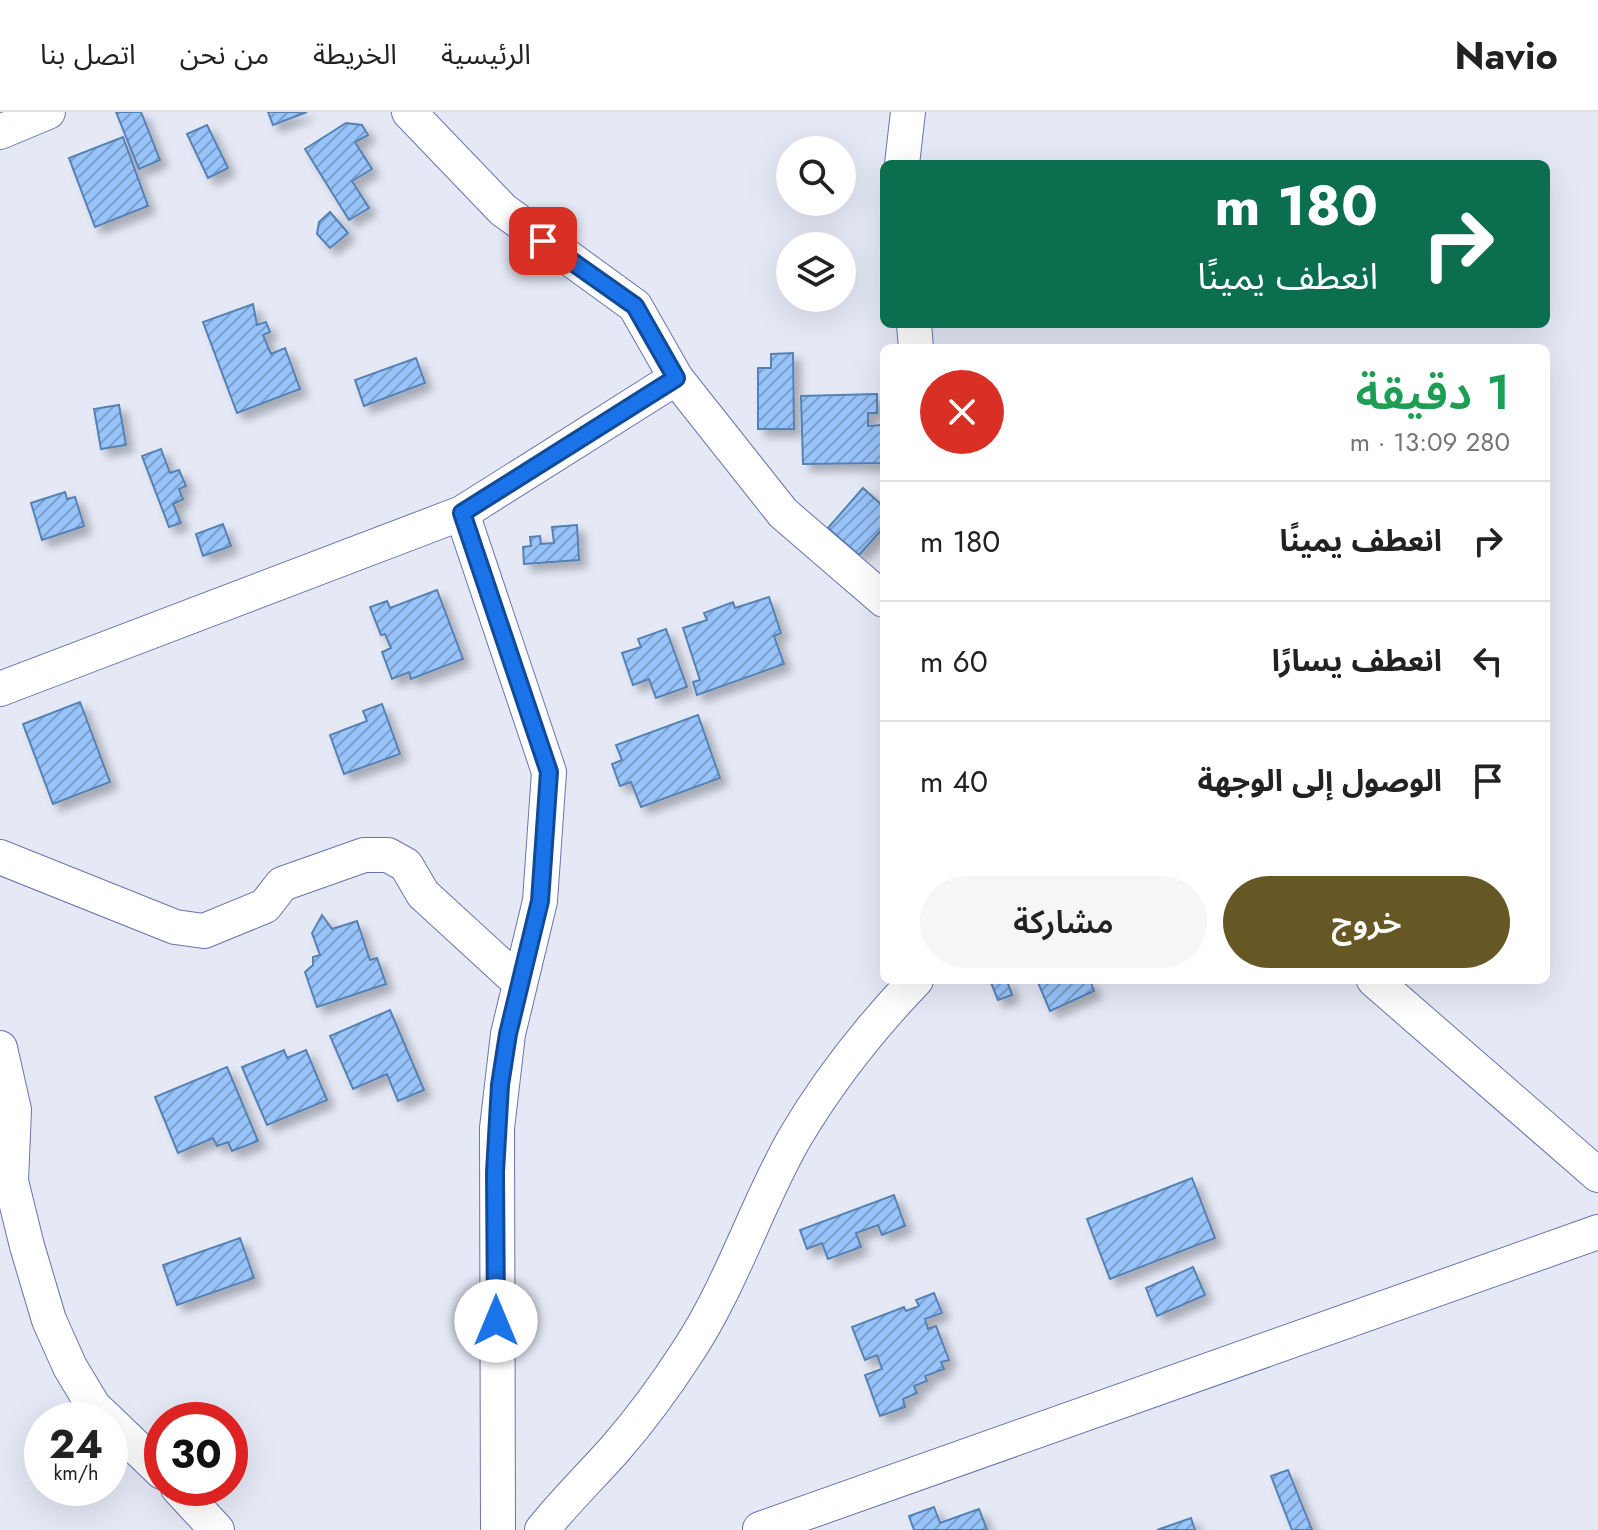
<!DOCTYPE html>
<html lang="ar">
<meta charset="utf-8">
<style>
:root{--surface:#fff;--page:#f6f6f6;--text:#222;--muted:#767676;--line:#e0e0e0;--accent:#665825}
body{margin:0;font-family:Jost,"Noto Sans Arabic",sans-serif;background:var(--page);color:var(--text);direction:rtl;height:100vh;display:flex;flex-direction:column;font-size:30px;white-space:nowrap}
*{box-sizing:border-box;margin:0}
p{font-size:26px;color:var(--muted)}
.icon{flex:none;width:44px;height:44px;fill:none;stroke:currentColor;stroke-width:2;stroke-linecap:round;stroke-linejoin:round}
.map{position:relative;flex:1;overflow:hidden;direction:ltr}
.sheet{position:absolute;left:880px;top:232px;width:670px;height:640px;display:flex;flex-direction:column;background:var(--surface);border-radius:12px;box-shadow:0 8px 32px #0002;direction:rtl}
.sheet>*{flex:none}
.guide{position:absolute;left:880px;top:48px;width:670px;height:168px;border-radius:12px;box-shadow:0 8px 32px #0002;direction:rtl;background:#0b6e4f;color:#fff;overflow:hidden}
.buttons{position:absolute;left:776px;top:24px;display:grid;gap:16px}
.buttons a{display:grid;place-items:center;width:80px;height:80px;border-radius:50%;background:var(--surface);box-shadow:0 8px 32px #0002;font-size:40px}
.speed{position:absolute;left:24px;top:1290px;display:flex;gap:16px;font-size:40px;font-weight:700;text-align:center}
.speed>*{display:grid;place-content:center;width:104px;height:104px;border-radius:50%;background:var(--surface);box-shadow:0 8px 32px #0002;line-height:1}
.speed small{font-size:20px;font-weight:400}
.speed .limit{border:12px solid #d22;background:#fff;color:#111}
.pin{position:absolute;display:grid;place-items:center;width:68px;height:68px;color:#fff;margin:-34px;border-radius:16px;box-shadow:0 4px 12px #0006}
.me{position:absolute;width:88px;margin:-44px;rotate:0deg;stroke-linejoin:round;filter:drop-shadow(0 0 6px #0008)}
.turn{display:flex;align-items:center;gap:28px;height:168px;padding:0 40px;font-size:36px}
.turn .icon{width:104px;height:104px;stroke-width:2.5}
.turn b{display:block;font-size:56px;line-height:68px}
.round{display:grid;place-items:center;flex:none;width:84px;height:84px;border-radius:42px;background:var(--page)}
.overview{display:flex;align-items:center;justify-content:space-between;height:136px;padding:0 40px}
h1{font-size:48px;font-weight:600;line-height:60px;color:#1e9e55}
.cta{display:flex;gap:16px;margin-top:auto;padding:16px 40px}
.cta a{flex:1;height:92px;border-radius:48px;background:var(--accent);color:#fff;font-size:32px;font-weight:600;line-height:92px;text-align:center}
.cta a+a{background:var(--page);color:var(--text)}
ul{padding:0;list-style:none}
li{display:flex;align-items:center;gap:24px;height:120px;padding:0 40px;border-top:2px solid var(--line)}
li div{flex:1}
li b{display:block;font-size:30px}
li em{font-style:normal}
header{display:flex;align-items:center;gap:48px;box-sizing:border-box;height:112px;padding:0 40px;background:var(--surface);border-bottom:2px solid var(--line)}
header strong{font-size:38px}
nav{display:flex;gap:44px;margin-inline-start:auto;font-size:28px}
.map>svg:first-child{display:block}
.building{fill:url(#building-hatch);stroke:#5781b3;stroke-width:2;filter:url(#shadow)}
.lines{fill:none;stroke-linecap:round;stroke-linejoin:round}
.street-casing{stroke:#6874ae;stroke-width:36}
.street{stroke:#fff;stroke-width:34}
.route-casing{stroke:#114b97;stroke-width:20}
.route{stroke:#1a73e8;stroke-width:14}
</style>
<header>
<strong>Navio</strong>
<nav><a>الرئيسية</a><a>الخريطة</a><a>من نحن</a><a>اتصل بنا</a></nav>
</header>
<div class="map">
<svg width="1598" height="1418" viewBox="0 0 1598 1418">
<defs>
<pattern id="building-hatch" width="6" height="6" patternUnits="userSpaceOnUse" patternTransform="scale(2)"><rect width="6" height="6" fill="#98c4fa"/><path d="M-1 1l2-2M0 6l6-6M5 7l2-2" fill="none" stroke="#7c9fcc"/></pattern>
<filter id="shadow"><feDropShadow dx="7" dy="7" stdDeviation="4" flood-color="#0004"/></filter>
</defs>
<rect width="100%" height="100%" fill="#e5e9f6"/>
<path class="building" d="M116,0h25l19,48 -21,9z
M268,0h39l-34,13z
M346,11l16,2 6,10 -13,7 17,27 -20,12 17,27 -20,12 -44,-71z
M207,13l21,43 -20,10 -21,-44z
M123,25l25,69 -53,21 -26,-69z
M330,100l18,21 -18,15 -13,-14 2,-12z
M253,192l4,21 9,-3 4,10 -7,3 8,19 14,-6 15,41 -63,24 -34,-91z
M793,241l1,76h-36v-61h13v-14z
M416,246l9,25 -61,23 -9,-26z
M877,282v19h-9v13l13,-1 1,38 -79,1 -2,-68z
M119,293l7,40 -25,4 -7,-40z
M161,337l9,24 9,-3 7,16 -7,3 4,10 -10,5 8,19 -12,4 -27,-71z
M863,376l21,19v20l-25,28 -31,-27z
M65,380l2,7 8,-2 9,29 -42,14 -11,-37z
M223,412l8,22 -28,10 -7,-22z
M577,413l2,35 -55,4 -1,-17 8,-1 -1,-9 10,-1 1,8 13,-1 -2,-16z
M437,478l26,69 -52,20 -2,-7 -17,7 -10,-27 9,-4 -6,-14 -4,1 -11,-28 17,-6 3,7z
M769,485l12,36 -7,3 10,28 -87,31 -4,-13 7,-2 -17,-52 24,-8 -3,-7 29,-11 2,6z
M666,517l21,58 -31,11 -7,-19 -16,6 -11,-32 19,-6 -3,-8z
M80,590l30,80 -57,22 -30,-80z
M382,592l18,50 -56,20 -14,-39 37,-14 -4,-10z
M698,603l22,63 -79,29 -10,-25 -11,4 -8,-22 10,-4 -6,-15z
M322,803l10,14 25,-8 13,39 7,-2 9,26 -69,23 -12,-35 8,-7v-8l7,-2 -8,-22z
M990,868l17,1 5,14 -14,5z
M1037,868h53l4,11 -44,20z
M390,898l34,80 -26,11 -11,-27 -34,15 -23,-53z
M284,938l3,8 19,-8 21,50 -60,25 -25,-58z
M227,955l31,74 -26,10 -4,-9 -11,4 -4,-8 -35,15 -23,-56z
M1192,1066l23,60 -105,41 -23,-60z
M894,1083l11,31 -23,9 -4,-10 -22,8 5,14 -33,12 -6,-16 -15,6 -7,-19z
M240,1126l14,40 -77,27 -14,-40z
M1193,1155l12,28 -48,21 -11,-28z
M934,1181l8,20 -17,6 3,10 8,-3 13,34 -8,2 3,7 -19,7 2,5 -13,5 3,7 -14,6 2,8 -25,9 -15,-41 17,-6 -5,-14 -12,5 -13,-33 52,-20 2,4 13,-5 -3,-6z
M1288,1358l24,60h-20l-21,-54z
M934,1395l6,16 39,-14 8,21h-73l-5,-14z
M1191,1406l4,12h-38z"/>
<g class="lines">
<defs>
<path id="street" d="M409,0l94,98 132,96 41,72 107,135 101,87
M0,20l48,-20
M902,52l6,-52
M914,212l2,24
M462,401l87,259 -9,129 -32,133 -11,94 1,402
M0,577l462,-176 214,-135
M0,745l175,70 29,4 61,-25 17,-22 82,-29h24l18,10 17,29 97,89
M1374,868l224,195
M0,936l14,62 -3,71 16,65 22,74 21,47 24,40 14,13
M110,1310l52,50
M178,1376l39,42
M760,1417l838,-297
M542,1418c23,-29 49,-54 73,-81 27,-31 51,-64 73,-98 44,-67 67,-143 106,-212 34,-58 75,-110 122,-159"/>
</defs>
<use href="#street" class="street-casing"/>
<use href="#street" class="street"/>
</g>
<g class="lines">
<defs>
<path id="route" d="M496,1209l-1,-149 5,-87 8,-51 32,-133 9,-129 -87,-259 214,-135 -41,-72 -92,-65"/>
</defs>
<use href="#route" class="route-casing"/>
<use href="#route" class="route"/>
</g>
</svg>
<div class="buttons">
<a><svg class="icon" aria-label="search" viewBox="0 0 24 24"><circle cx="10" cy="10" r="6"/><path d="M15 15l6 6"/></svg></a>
<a><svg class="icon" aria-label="layers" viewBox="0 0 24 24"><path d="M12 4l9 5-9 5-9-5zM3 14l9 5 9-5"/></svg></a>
</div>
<div class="speed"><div>24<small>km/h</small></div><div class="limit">30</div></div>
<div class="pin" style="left:543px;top:129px;background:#d93025"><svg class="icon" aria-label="arrive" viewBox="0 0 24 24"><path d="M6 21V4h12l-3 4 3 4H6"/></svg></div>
<svg class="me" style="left:496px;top:1209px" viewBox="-20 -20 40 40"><circle r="19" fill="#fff"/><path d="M0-13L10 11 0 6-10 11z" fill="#1a73e8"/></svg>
<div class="guide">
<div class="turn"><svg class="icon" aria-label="right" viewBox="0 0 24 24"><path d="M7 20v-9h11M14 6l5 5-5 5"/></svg><div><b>180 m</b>انعطف يمينًا</div></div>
</div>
<section class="sheet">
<div class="overview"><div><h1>1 دقيقة</h1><p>280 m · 13:09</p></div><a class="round" style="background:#d93025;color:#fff"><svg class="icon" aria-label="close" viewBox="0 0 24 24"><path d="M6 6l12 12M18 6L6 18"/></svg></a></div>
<ul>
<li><svg class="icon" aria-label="right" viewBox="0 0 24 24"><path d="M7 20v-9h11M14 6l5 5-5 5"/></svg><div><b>انعطف يمينًا</b></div><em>180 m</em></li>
<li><svg class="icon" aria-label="left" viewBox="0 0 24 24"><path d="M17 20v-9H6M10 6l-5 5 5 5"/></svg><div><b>انعطف يسارًا</b></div><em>60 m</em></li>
<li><svg class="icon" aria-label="arrive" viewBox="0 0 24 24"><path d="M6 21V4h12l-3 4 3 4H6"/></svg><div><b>الوصول إلى الوجهة</b></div><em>40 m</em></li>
</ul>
<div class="cta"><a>خروج</a><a>مشاركة</a></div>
</section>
</div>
